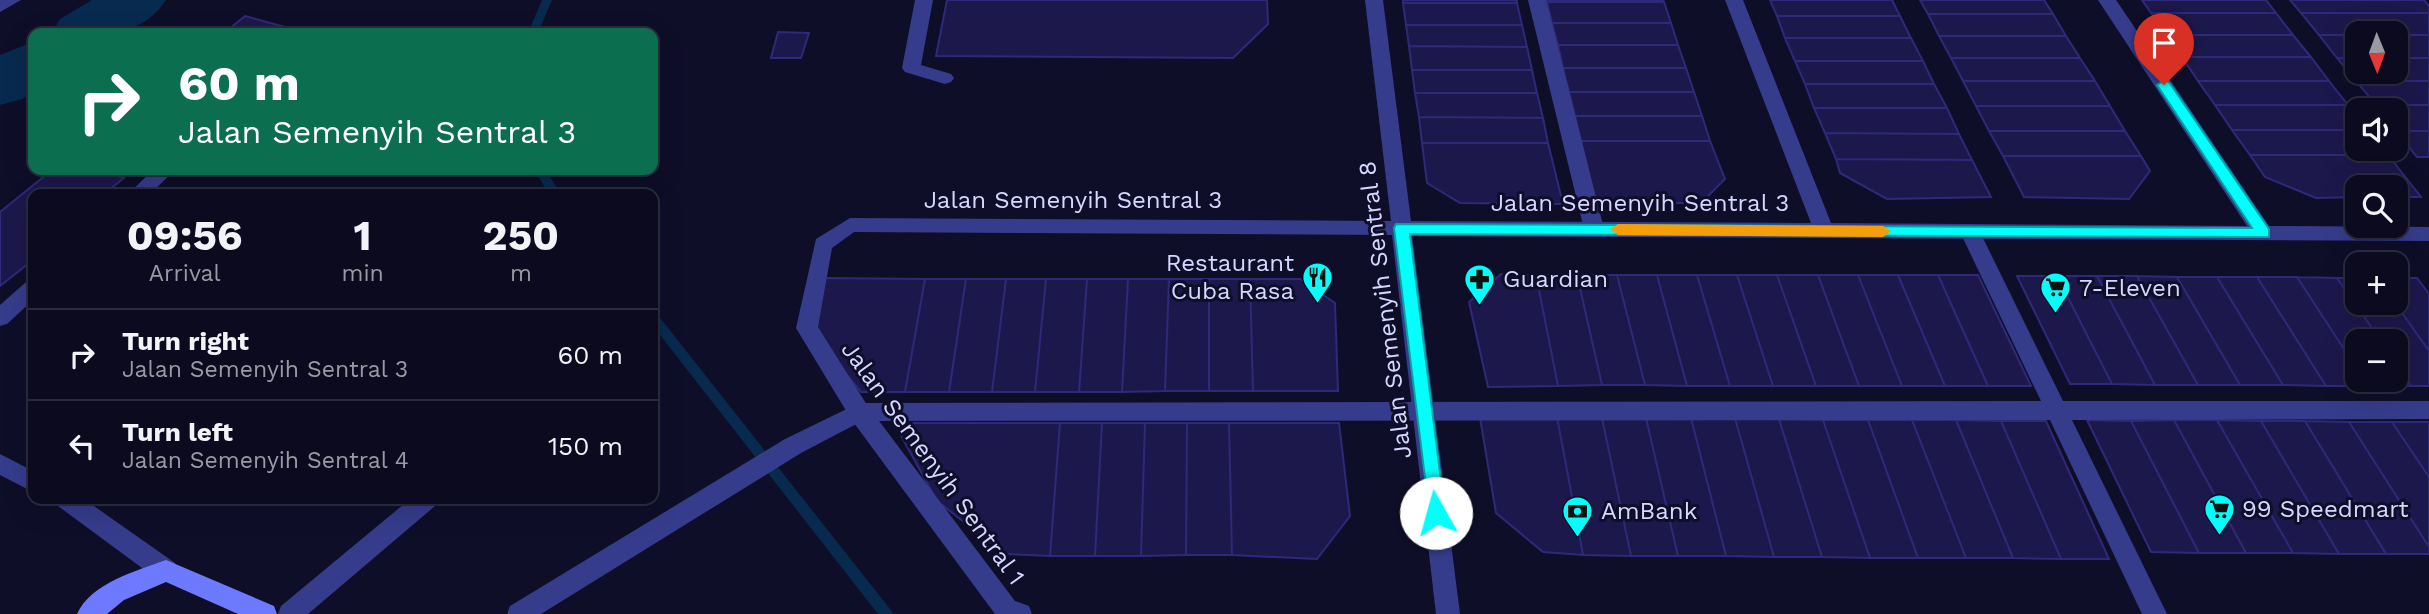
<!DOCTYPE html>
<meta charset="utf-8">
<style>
:root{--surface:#0b0a1f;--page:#141328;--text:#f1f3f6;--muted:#9a9aa4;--line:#2b2b3d}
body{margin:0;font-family:"Work Sans",sans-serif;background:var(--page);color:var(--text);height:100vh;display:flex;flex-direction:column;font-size:26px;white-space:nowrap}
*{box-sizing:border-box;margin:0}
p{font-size:23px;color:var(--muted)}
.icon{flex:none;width:38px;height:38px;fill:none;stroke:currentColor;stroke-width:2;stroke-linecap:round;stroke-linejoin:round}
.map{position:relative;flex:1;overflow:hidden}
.details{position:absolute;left:28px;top:189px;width:630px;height:315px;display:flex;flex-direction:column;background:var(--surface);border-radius:14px;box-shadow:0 7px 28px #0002,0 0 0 2px var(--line)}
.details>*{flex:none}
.hud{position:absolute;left:28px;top:28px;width:630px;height:147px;border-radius:14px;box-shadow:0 7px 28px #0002,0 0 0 2px var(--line);background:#0b6e4f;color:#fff;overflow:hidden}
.needle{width:46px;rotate:179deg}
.tools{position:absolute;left:2345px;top:21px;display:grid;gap:14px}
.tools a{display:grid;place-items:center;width:63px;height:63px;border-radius:14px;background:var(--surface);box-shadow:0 7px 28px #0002,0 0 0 2px var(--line);font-size:35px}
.pin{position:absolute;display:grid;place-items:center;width:60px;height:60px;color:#fff;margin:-72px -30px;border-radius:50% 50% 50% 0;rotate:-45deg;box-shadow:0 0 7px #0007}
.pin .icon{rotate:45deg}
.me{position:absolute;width:77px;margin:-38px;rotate:353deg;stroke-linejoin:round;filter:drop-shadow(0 0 5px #0008)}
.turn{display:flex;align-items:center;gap:24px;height:147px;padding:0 35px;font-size:32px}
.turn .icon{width:91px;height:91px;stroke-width:2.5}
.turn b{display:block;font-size:49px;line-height:60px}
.eta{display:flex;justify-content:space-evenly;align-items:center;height:119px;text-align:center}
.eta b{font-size:42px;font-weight:700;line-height:49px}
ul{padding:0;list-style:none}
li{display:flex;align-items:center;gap:21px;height:91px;padding:0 35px;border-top:2px solid var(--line)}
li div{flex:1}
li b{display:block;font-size:26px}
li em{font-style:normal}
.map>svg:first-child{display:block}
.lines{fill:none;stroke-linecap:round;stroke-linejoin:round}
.stream{fill:#082a4e;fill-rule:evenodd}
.river{fill:#082a4e;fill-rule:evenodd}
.building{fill:#1d184b;stroke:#2f2979;stroke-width:2}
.lane{fill:#353c8b;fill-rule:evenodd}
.street{fill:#353c8b;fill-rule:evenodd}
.secondary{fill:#6d7aff;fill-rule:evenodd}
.route{fill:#02fffb;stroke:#01a6a3;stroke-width:2}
.slow{fill:#f59e0b}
.labels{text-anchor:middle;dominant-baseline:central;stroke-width:6;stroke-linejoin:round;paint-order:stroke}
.street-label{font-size:24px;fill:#d6d6ff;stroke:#0f0e29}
.poi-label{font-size:24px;fill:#d6d6ff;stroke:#0f0e29;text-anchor:start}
</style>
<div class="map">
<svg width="2429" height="614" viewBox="0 0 2429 614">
<rect width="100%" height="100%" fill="#0f0e29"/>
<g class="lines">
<path class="stream" d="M542,0h10l-14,33h-10z
M534,170h11l16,24h-12z
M653,312l4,2 237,300h-16l-225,-288z"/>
<path class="river" d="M92,0h74c-28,42 -70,33 -114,33l8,-14z
M33,42v50l-11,7 -22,6v-50z"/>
</g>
<path class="building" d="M947,0h320l1,24 -35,34 -297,-2z
M1403,0h114v3h-114z
M1546,0h117l1,2h-117z
M1770,0h122l8,16h-123z
M1920,0h124l9,14h-125z
M2142,0h124l10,13h-125z
M2290,0h134l5,6v7h-128z
M1547,2h117l7,21h-119z
M1403,3h114l5,22h-116z
M2151,13h125l17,22h-127z
M2301,13h128v22h-110z
M1928,14h125l13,22h-127z
M245,16l51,14 -3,3h-69z
M1777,16h123l11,22h-126z
M1552,23h119l7,22h-120z
M1406,25h116l5,22 -118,-1z
M778,32l31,1 -8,25h-30z
M2166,35h127l18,22h-129z
M2319,35h38v23h-20z
M2396,35h33v23h-33z
M1939,36h127l14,22h-129z
M1785,38h126l12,23h-128z
M1558,45h120l8,23h-123z
M1409,46l118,1 5,23h-120z
M2182,57h129l18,24h-131z
M1951,58h129l15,23h-132z
M2337,58h20v14h39v-14h33v23h-73z
M1795,61h128l11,23h-129z
M1563,68h123l8,24h-125z
M1412,70h120l5,23h-122z
M1963,81h132l15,25h-134z
M2198,81h131l19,24h-133z
M2356,81h73v24h-53z
M1805,84h129l13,24h-133z
M1569,92h125l8,24h-127z
M1415,93h122l6,25 -124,-1z
M2215,105h133l9,11v14h-125z
M2376,105h53v26h-33v-21h-16z
M1976,106h134l15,25h-136z
M1814,108h133l12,26 -134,-1z
M1575,116h127l8,25h-129z
M1419,117l124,1 5,25h-126z
M2232,130h125v19h26l5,6h-138z
M1989,131h136l16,25h-138z
M2396,131h33v26h-12z
M1825,133l134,1 13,26 -136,-1z
M1581,141h129l15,38 -24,24h-105z
M1422,143h126l15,61 -103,-1 -33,-20z
M2250,155h138l33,42h-25v-10h-39v10l-41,1 -51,-21z
M2003,156h138l9,15 -21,28 -105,-2z
M1836,159l136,1 19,37 -104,2 -47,-26z
M52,170h46l26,8 -20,16h-71v66l-33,26v-74z
M1501,274l35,1 22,111 -70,1 -19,-85z
M1536,275h41l25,110 -44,1z
M1577,275h40l28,110h-43z
M1617,275h40l30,111 -42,-1z
M1657,275h40l33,111h-43z
M1697,275h40l36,111h-43z
M1737,275h40l39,111h-43z
M1777,275h41l41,111h-43z
M1818,275h40l44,111h-43z
M1858,275h40l47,111h-43z
M1898,275h40l50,111h-43z
M1938,275h40l53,111h-43z
M2017,276h40l55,108h-42z
M2057,276h40l58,109 -43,-1z
M2097,276h40l61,109h-43z
M2137,276l40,1 63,108h-42z
M2177,277h40l66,108h-43z
M2217,277h40l69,109 -43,-1z
M2257,277h40l60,92v11h7l4,6h-42z
M2297,277l40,1 44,63h-24v28z
M821,278l104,1 -20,113h-44l-54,-65z
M2337,278h20v25h38l34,48v35h-18l-15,-23v-22h-15z
M2396,278h21l12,16v57l-34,-48z
M925,279h41l-17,113h-44z
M966,279h40l-14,113h-43z
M1006,279h40l-11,113h-43z
M1046,279h41l-8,113h-44z
M1087,279h41l-6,113h-43z
M1128,279h41l-4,112 -43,1z
M1169,279h40v112h-44z
M1209,279h41l3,112h-44z
M1250,279h50l35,24 3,88h-85z
M2396,363l15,23h-43l-4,-6h32z
M1557,417l26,138 -40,-3 -47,-39 -16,-95z
M1557,417l45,1 29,138 -48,-1z
M1602,418h44l32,138h-47z
M1646,418h45l35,138h-48z
M1691,418h44l39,139 -48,-1z
M1735,418l44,1 43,138h-48z
M1779,419l44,1 47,138 -48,-1z
M1823,420h45l50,138h-48z
M1868,420h44l54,138h-48z
M1912,420h44l57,138h-47z
M1956,420l45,1 60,138 -48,-1z
M2087,420l44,1 68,132 -48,-1z
M2174,420l72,133h-47l-68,-132z
M2174,420h43l76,133h-47z
M2217,420l44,1 78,133 -46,-1z
M2001,421h45l63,138h-48z
M2261,421h44l81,133h-47z
M2305,421l44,1 80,125v7h-43z
M2349,422h43l37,55v70z
M2392,422h37v55z
M894,423h166l-10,133 -45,-2 -68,-53z
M1060,423h42l-7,133h-45z
M1102,423h43l-4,133h-46z
M1145,423h42l-1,132 -45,1z
M1187,423h42l3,132h-46z
M1229,423h110l11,93 -33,43 -85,-4z"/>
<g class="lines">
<path class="lane" d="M915,0h18l-12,65 30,9 3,4 -3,4 -6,2 -40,-12 -3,-4z
M1528,0h18l58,229 -3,5h-14l-3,-5z
M153,170h22l-25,24h-22z
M1970,225l7,2 3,5 83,169h366v18l-357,1 95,194h-25l-92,-194 -1188,1 -61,32 -260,161h-34l3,-8 275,-167 74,-36 1182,-2 -81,-169 3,-5z
M33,280v20l-26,24 -7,2v-21l26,-23z
M0,454l33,17v21l-33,-17z
M54,499h30l91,64 3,8 -3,8 -9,3 -9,-3 -99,-73z
M410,499h29l-4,7 -127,108h-30l3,-8z"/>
<path class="street" d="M0,0h21l-21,12z
M1365,0h18l28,221 400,2 -86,-223h18l88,223 416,3 -149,-226h18l153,226 160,1v14l-1017,-5 48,378h-24l-44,-379 -538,-3 -22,16 -14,79 49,78 148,196 14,5 3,8h-37l-144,-195 -55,-91 20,-89 34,-21 541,3z"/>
<path class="secondary" d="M166,560l108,46 3,8h-39l-72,-32 -42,18 -17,14h-30c14,-31 59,-43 89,-54z"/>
</g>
<path class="route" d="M2164,80l5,2 100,147v8l-859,-3 35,279 -9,8 -6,-3 -36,-290 2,-4 856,4 -95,-143z"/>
<path class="slow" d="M1618,224l265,2 8,5 -8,6 -265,-2 -8,-6z"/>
<defs>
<symbol id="restaurant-pin" viewBox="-11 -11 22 30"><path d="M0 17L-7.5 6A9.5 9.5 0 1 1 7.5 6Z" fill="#02fffb" stroke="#0f0e29"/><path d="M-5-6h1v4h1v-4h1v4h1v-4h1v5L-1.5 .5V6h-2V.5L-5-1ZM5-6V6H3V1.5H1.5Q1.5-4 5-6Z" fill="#111"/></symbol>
<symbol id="pharmacy-pin" viewBox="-11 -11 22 30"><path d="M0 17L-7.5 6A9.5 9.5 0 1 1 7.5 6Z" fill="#02fffb" stroke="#0f0e29"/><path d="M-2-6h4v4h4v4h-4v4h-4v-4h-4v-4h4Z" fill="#111"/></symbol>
<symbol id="supermarket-pin" viewBox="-11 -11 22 30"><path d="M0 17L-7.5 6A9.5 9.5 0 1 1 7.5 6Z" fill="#02fffb" stroke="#0f0e29"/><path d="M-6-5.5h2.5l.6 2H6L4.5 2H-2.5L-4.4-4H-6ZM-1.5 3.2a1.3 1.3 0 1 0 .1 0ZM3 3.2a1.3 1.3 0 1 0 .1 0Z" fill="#111"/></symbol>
<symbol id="bank-pin" viewBox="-11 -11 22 30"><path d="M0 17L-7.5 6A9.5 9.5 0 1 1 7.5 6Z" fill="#02fffb" stroke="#0f0e29"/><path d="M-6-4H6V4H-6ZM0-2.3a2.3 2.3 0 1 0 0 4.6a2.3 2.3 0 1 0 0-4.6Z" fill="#111"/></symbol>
</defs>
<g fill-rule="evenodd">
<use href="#restaurant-pin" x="1300" y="260" width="35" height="47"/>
<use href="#pharmacy-pin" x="1462" y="262" width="35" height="47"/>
<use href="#supermarket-pin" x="2038" y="270" width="35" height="47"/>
<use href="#supermarket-pin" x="2202" y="492" width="35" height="47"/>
<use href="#bank-pin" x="1560" y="494" width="35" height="47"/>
</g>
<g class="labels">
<g class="street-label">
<text x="1073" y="200">Jalan Semenyih Sentral 3</text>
<text x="1640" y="203">Jalan Semenyih Sentral 3</text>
<text transform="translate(1385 310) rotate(-97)">Jalan Semenyih Sentral 8</text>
<text transform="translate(933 463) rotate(54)">Jalan Semenyih Sentral 1</text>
</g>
<g class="poi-label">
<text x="1294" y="263" text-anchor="end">Restaurant<tspan x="1294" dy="28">Cuba Rasa</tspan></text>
<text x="1503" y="279">Guardian</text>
<text x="2079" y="288">7-Eleven</text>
<text x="2242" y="509">99 Speedmart</text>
<text x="1601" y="511">AmBank</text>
</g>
</g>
</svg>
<div class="tools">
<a><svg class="needle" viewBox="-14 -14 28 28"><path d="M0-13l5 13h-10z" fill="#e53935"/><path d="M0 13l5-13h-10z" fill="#9a9aa4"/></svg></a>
<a><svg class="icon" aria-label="sound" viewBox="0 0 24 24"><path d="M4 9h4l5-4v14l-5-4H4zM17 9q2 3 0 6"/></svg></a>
<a><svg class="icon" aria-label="search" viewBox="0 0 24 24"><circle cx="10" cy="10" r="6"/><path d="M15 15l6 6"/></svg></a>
<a>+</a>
<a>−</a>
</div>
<div class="pin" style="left:2164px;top:85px;background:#d93025"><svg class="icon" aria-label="arrive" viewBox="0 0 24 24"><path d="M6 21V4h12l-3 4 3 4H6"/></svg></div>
<svg class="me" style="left:1436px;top:513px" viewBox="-20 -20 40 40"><circle r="19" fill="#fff"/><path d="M0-13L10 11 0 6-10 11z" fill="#02fffb"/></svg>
<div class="hud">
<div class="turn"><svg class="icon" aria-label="right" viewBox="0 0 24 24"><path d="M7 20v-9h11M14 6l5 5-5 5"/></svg><div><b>60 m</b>Jalan Semenyih Sentral 3</div></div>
</div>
<section class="details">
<div class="eta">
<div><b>09:56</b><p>Arrival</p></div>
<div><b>1</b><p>min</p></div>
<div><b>250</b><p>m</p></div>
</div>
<ul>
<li><svg class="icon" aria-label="right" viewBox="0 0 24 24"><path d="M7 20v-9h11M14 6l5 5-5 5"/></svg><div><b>Turn right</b><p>Jalan Semenyih Sentral 3</p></div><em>60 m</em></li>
<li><svg class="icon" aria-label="left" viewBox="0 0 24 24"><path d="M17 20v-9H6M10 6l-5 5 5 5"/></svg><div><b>Turn left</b><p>Jalan Semenyih Sentral 4</p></div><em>150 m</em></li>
</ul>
</section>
</div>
